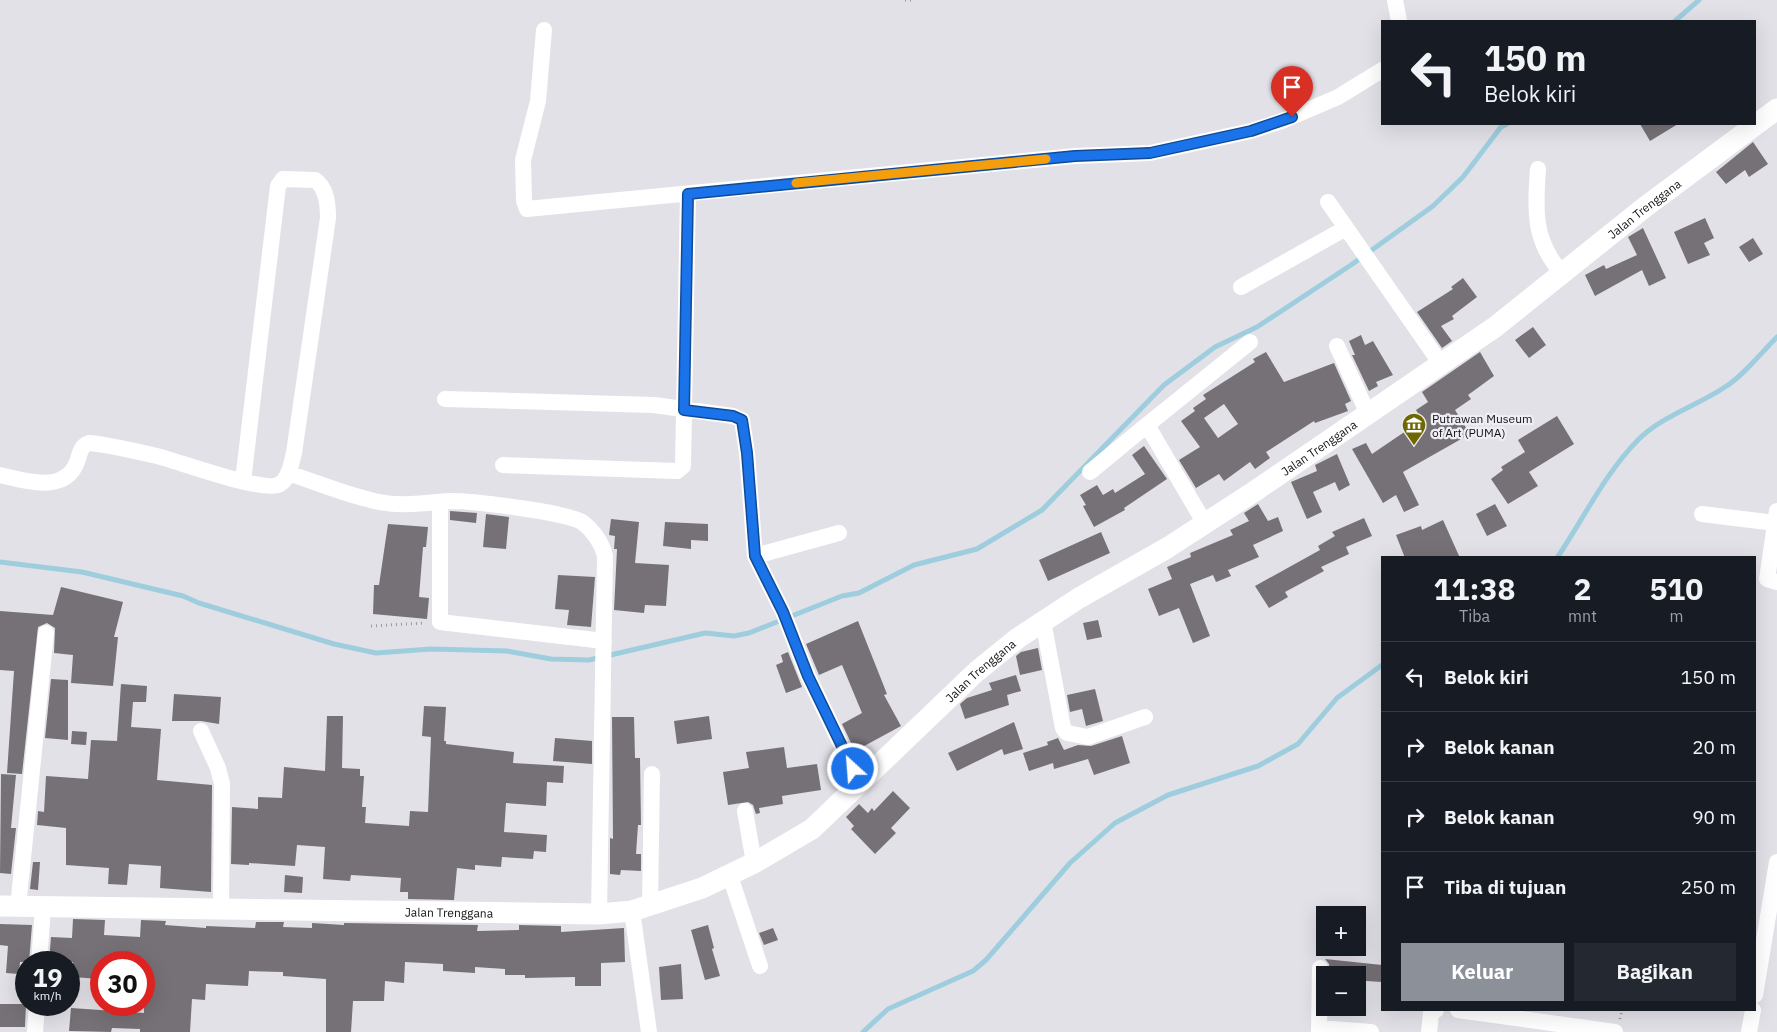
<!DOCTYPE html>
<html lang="id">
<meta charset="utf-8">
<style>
:root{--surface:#171b24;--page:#242831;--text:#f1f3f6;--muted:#9ea1a6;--line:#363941;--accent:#8c9099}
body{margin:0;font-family:"IBM Plex Sans",sans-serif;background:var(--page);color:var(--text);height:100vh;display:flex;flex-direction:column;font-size:19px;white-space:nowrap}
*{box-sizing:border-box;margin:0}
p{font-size:16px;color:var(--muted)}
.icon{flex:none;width:28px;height:28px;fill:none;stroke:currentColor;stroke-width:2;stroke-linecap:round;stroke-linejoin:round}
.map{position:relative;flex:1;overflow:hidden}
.drawer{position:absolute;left:1381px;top:556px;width:375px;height:455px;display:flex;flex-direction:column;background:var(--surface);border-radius:0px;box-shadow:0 5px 20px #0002}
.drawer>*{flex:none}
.banner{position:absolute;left:1381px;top:20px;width:375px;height:105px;border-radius:0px;box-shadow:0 5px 20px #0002;background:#171b24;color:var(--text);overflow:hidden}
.tools{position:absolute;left:1316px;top:906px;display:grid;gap:10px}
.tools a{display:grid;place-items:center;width:50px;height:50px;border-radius:0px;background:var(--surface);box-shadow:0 5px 20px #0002;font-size:25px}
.speed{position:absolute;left:15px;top:951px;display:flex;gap:10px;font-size:25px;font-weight:700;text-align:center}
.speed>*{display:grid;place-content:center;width:65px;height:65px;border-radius:50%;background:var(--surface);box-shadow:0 5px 20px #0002;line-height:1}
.speed small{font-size:12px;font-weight:400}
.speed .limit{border:8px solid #d22;background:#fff;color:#111}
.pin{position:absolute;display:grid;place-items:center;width:42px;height:42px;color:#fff;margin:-51px -21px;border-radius:50% 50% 50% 0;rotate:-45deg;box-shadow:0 0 5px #0007}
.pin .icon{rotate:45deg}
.me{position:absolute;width:55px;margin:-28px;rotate:334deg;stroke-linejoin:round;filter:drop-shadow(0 0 4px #0008)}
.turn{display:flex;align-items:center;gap:18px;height:105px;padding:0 20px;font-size:22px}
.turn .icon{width:65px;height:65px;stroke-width:2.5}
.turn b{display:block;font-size:35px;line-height:42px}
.eta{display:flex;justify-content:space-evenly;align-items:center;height:85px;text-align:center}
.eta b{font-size:30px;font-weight:700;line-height:35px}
.action{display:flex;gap:10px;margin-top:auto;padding:10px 20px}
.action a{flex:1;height:58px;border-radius:0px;background:var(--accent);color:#fff;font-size:20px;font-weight:700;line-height:58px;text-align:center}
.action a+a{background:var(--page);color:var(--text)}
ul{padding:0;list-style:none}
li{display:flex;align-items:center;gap:15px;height:70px;padding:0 20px;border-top:1px solid var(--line)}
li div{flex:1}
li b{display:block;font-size:19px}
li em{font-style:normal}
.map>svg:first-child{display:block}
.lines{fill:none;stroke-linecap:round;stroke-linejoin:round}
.stream{stroke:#9ecede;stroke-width:5}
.building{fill:#767176;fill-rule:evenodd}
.path{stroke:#9a999e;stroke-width:3;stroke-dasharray:1 4;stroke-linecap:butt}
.minor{stroke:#fff;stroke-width:16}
.major{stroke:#fff;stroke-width:21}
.route-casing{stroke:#114b97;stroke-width:12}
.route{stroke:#1a73e8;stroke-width:9}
.slow{stroke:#f59e0b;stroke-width:9}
.labels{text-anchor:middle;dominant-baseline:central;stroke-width:4.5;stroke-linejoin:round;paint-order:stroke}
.street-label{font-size:12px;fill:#131215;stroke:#efeef5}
.poi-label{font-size:12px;fill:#131215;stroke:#efeef5;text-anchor:start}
</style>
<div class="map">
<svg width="1777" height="1032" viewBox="0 0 1777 1032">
<rect width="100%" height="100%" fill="#e2e1e8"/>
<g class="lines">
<path class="stream" d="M1675,21l24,-21
M1557,558c27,-40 47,-83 80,-117 24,-25 60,-35 88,-54 19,-12 36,-34 52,-50
M0,562l82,10 101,24 16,7 135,41 42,9 55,-4 76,2 44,8 38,1 116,-27 29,3 15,-3 93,-37 17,-3 55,-28 63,-16 65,-39 122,-125 51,-38 42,-20 94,-62 82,-59 30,-29 38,-50 6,-3
M863,1032l25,-23 85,-38 13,-11 84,-97 45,-40 53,-28 90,-29 40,-22 39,-46 45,-33"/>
</g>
<path class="building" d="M1640,124h38l-28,17z
M1753,142l15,22 -19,13 -4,-7 -19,14 -10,-12z
M1705,218l9,20 -10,5 6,12 -22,9 -14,-32z
M1643,228l23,50 -17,8 -7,-16 -47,26 -10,-21 19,-10 2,4 31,-14 -9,-18z
M1753,238l10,16 -14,8 -10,-15z
M1463,278l14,19 -25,19 2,3 -13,7 11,15 -10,7 -25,-36 36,-23 -2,-2z
M1533,327l13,18 -17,13 -14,-18z
M1361,335l4,10 8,-4 20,34 -17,7 2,4 -9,5 -17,-36h3l-6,-14z
M1266,352l18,30 50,-19 17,38 -6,3 3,7 -33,12 -1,-2 -48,31 4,6 -15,11 -5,-7 -26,19 -5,-7 -23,14 -17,-28 21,-13 -19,-26 14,-10 -2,-3 13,-9 -3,-4 52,-33 -2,-3zM1224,404l14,20 -20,14 -14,-20z
M1480,352l14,24 -26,19 3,4 -16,11 15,24 -67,38 16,33 -15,7 -8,-17 -13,8 -31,-54 14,-6 6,11 50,-34 -6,-10 12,-8 -6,-10z
M1557,416l17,28 -45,28 9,14 -30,18 -17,-25 12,-9 -2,-3 24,-15 -7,-12z
M1144,446l23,33 -43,29 1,2 -31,17 -11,-21 3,-1 -6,-10 17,-10 6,10 10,-6 2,4 30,-19 -13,-19z
M1337,454l13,31 -11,6 -4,-9 -22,10 9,20 -15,7 -16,-37 26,-11 -2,-6z
M1258,504l10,17 10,-4 5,14 -30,14 6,12 -31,13 3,6 -15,6 -3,-7 -23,9 20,52 -17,7 -14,-35 -20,8 -11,-27 24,-10 -5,-12 24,-10 -1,-4 43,-18 -3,-5 19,-9 -5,-8z
M1495,504l12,22 -20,10 -11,-22z
M450,511l27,2 -1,10 -26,-3z
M486,514l23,3 -3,32 -23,-2z
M1364,518l8,18 -26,11 3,7 -28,13 3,4 -39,21 3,5 -19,11 -14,-22 65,-36 -2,-4 17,-10 -3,-4z
M611,519l28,3 -4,41 34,2 -3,41 -21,-1 -1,8 -30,-3 3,-61h-3l1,-13 -6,-1z
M1443,520l17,38h-55l-9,-23 25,-9 1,4z
M665,522l43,2v17l-17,-1v9l-28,-3z
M388,524l40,3 -2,20h-3l-4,50 10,1 -2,21 -54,-5 1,-29h5z
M1101,532l9,21 -62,28 -9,-21z
M558,575l37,2 -4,50 -24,-2 2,-15 -14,-1z
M61,587l62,15 -9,35h4l-5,49 -42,-3 2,-28 -19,-2 1,-25 -8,-5 -9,4 -16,147 -15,-1 7,-102 -14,-1v-59l53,4z
M1098,620l4,17 -15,3 -4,-17z
M858,621l29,73 -3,1 17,31 -46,25 -13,-27 20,-11 -20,-48 -23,10 -13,-31z
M1038,648l4,22 -22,5 -4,-19 5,-4z
M788,652l14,35 -16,6 -10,-28 7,-3 -2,-7z
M1016,675l5,16 -14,4 2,10 -44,14 -5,-15 7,-6 25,-8 -3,-7z
M51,679l17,1v60l-23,-2z
M121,684l26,2 -1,16h-13l-2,25 30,2 -4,51 55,5 -1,107 -51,-4 1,-22 -32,-2 -2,21 -19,-1 1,-16 -43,-3v-37l-29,-3 1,-14 6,1 2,-36 42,3 3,-39 26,1z
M1095,689l8,32 -17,5 -4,-17 -12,3 -3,-17z
M174,694l47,3 -2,27 -18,-3h-29z
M424,706l22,1 -2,34h2v3l68,8 -1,11 51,3 -1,17 -16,-1 -1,24 -40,-3 -2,29 43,3 -1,17 -12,-1 -1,8 -31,-2 -1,10 -26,-2v5l-18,-2 -3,32 -46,-1v-7h-8l1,-14 -50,-3 -1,6 -27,-2 2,-32 -28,-2 -2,21 -46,-3v2l-18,-1 1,-57 26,2v-12l24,1 2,-31 41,4 2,-55h16l-1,52 18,1v7h4l-2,31h4l-1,16 44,3 1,-15 18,1 3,-75 -9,-1z
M709,716l3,23 -35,5 -3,-23z
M612,717h22l1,41h5l1,67h-3l-2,29h5v17l-20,-1 -1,5 -10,-1v-36l3,1z
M1014,722l9,27 -19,6 -2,-6 -45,22 -9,-18z
M72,731l15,1 -1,13 -15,-1z
M1122,736l8,27 -36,12 -6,-16 -34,10 -1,-6 -24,8 -6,-18 25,-8 -1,-3 11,-4 6,12 14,-5 13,1z
M555,738l37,3v23l-39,-3z
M784,747l3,21 30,-4 4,26 -39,6 1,8 -24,4 1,5 -4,1 -3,-9 -5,-3 -20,3 -5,-33 26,-4 -3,-16z
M1,774l15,1 -5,53h5l-5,46 -11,-1z
M893,791l17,17 -19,20 5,5 -21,21 -24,-25 3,-3 -8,-9 13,-13 9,9 4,-5 2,3z
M33,862h7l-2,28 -8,-1z
M285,875l18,2 -1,16 -18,-1z
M73,919l32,1 -1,15 36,2 1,-17 25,1 -1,4 41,3v-2l49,2 1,-6h28l-1,5 29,1v-5l32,2v-2l134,2 -1,6 42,-1v-5l42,1v6l63,-4 1,34 -24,1v23h-26v-9l-50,1v-3h-20v-6l-30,-2v6l-32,-2v-7l-38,-2 -1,21 -19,-2 -1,20h-31l-2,31h-25v-53l-43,-3v-4l-34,-1 -1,15 -42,-2 -1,16 -13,-1 -2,33h-50v-3l-28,-1 -1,4 -42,-1 2,-23 73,5v-51h-43v17l-29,-2 1,-15h-24l2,-25 21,1z
M0,924l32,1 -3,37h-9l-1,12 -13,-1 2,-27 -8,-1z
M708,925l6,23 -2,1 8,27 -15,4 -14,-50z
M773,928l5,12 -14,5 -5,-12z
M1325,959l57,6v17l-16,-1v-6h-36l-1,-11z
M681,964l2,35 -22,1 -2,-33z
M0,1004h26l-1,23h-25z"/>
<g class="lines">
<path class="path" d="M905,0h7
M371,626l53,-3
M1620,1019l2,-9"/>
<path class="minor" d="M1395,0l4,21
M544,30l-6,71 -15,59 1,41 3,8 548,-53 75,-3 101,-22 31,-10 56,-24 44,-27
M1538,169c-3,41 -5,72 24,104
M1328,202l113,162
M1241,287l105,-59
M1337,346l31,68
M445,399l209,6 79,11 9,4 5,33 8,103 28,56 25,64 52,108
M1147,425l103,-83
M503,465l174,6 6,-5 5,-272
M1090,472l57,-47 57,97
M288,473c30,10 61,23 91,29 24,5 49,0 72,-1 23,0 113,11 131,21 11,8 20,21 23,34l-6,358
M0,475c25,6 65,19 77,-13 3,-8 3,-16 12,-19 22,2 46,8 68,13 21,5 108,38 123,28 10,-6 11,-21 14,-31l34,-235c0,-13 -1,-30 -13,-38l-32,-1 -5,7 -35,295
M440,503v119l164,19
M1777,511l-10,68 10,3
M1702,514l73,9
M755,556l84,-23
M1043,621l20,107 4,5 21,4 57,-20
M201,731l17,37 4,16 -1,124
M745,811l9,52
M730,876l30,90
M650,905l2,-131
M18,907l28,-274
M632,911l17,121
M39,962l4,-54
M1755,995l22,-133
M1458,1010l157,22
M1319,1028l52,4
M35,1032l2,-27
M1319,1032l1,-64
M1429,1032l2,-19 5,-3
M1749,1032l4,-22"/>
<path class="major" id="s1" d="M0,906l599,8 33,-3 70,-23 52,-25 58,-34 164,-157 42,-34 61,-40 88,-50 88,-57 240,-164 150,-120 132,-98"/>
</g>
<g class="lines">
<defs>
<path id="route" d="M853,769l-45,-93 -25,-64 -28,-56 -8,-103 -5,-33 -9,-4 -49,-6 4,-216 387,-38 75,-3 101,-22 41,-14"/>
</defs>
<use href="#route" class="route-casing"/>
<use href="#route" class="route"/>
<path class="slow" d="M796,183l250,-24"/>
</g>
<defs>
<symbol id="museum-pin" viewBox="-11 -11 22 30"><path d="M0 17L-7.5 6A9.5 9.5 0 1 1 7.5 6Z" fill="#6f6700" stroke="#efeef5"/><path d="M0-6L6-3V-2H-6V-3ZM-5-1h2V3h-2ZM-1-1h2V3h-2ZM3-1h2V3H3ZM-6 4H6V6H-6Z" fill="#fff"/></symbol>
</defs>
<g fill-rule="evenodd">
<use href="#museum-pin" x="1400" y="411" width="28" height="38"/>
</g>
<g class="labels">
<g class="street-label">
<text stroke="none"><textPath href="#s1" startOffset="1872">Jalan Trenggana</textPath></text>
<text stroke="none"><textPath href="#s1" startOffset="1468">Jalan Trenggana</textPath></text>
<text stroke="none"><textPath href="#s1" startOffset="1062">Jalan Trenggana</textPath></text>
<text stroke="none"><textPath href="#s1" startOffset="449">Jalan Trenggana</textPath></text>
</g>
<g class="poi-label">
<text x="1432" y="418">Putrawan Museum<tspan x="1432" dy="14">of Art (PUMA)</tspan></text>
</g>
</g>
</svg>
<div class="tools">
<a>+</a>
<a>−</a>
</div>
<div class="speed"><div>19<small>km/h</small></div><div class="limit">30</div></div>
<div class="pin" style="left:1292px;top:117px;background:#d93025"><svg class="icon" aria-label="arrive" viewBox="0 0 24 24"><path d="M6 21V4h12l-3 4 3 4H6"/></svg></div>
<svg class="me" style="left:853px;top:769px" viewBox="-20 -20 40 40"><circle r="17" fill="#1a73e8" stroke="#fff" stroke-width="3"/><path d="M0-11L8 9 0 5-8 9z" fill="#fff"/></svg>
<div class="banner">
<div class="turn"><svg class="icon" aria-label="left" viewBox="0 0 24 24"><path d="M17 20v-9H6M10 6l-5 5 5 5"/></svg><div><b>150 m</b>Belok kiri</div></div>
</div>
<section class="drawer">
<div class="eta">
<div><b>11:38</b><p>Tiba</p></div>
<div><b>2</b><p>mnt</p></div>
<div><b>510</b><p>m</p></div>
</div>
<ul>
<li><svg class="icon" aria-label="left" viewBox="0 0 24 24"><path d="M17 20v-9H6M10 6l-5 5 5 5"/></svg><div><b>Belok kiri</b></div><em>150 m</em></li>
<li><svg class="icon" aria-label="right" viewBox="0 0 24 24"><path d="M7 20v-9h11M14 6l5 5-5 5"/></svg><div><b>Belok kanan</b></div><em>20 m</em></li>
<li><svg class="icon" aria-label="right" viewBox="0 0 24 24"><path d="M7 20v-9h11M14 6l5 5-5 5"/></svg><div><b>Belok kanan</b></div><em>90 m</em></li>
<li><svg class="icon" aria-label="arrive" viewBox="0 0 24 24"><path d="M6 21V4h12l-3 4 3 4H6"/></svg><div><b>Tiba di tujuan</b></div><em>250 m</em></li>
</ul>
<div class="action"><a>Keluar</a><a>Bagikan</a></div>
</section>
</div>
